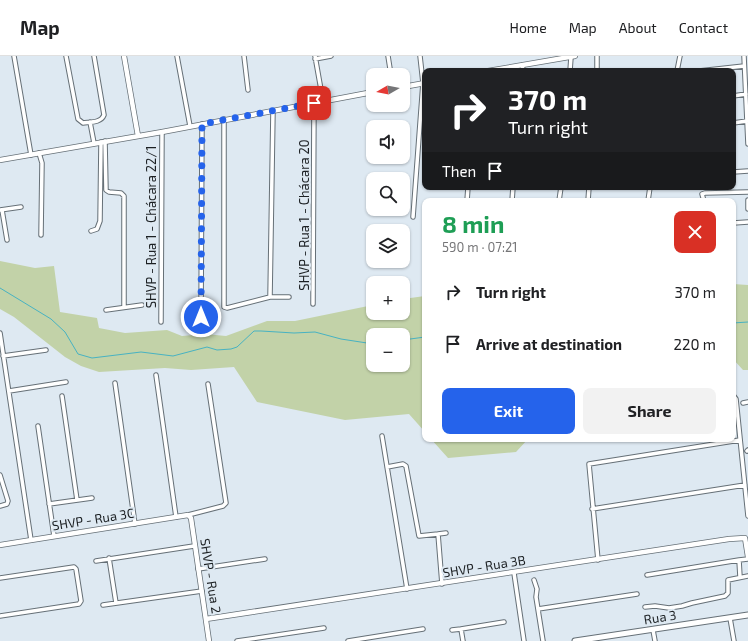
<!DOCTYPE html>
<meta charset="utf-8">
<style>
:root{--surface:#fff;--page:#f2f2f2;--text:#202124;--muted:#757577;--line:#e0e0e0;--accent:#2563eb}
body{margin:0;font-family:"Exo 2",sans-serif;background:var(--page);color:var(--text);height:100vh;display:flex;flex-direction:column;font-size:15px;white-space:nowrap}
*{box-sizing:border-box;margin:0}
p{font-size:13px;color:var(--muted)}
.icon{flex:none;width:22px;height:22px;fill:none;stroke:currentColor;stroke-width:2;stroke-linecap:round;stroke-linejoin:round}
.map{position:relative;flex:1;overflow:hidden}
.drawer{position:absolute;left:422px;top:142px;width:314px;height:244px;display:flex;flex-direction:column;background:var(--surface);border-radius:8px;box-shadow:0 1px 3px #0004}
.drawer>*{flex:none}
.guide{position:absolute;left:422px;top:12px;width:314px;height:122px;border-radius:8px;box-shadow:0 1px 3px #0004;background:#202124;color:#fff;overflow:hidden}
.needle{width:26px;rotate:261deg}
.buttons{position:absolute;left:366px;top:12px;display:grid;gap:8px}
.buttons a{display:grid;place-items:center;width:44px;height:44px;border-radius:8px;background:var(--surface);box-shadow:0 1px 3px #0004;font-size:20px}
.pin{position:absolute;display:grid;place-items:center;width:34px;height:34px;color:#fff;margin:-17px;border-radius:8px;box-shadow:0 2px 6px #0006}
.me{position:absolute;width:44px;margin:-22px;rotate:0deg;stroke-linejoin:round;filter:drop-shadow(0 0 3px #0008)}
.turn{display:flex;align-items:center;gap:14px;height:84px;padding:0 20px;font-size:18px}
.turn .icon{width:52px;height:52px;stroke-width:2.5}
.turn b{display:block;font-size:28px;line-height:34px}
.then{display:flex;align-items:center;height:38px;padding:0 20px;background:#0003;gap:8px;font-size:15px}
.round{display:grid;place-items:center;flex:none;width:42px;height:42px;border-radius:8px;background:var(--page)}
.head{display:flex;align-items:center;justify-content:space-between;height:68px;padding:0 20px}
h1{font-size:24px;font-weight:700;line-height:30px;color:#1e9e55}
.button{display:flex;gap:8px;margin-top:auto;padding:8px 20px}
.button a{flex:1;height:46px;border-radius:8px;background:var(--accent);color:#fff;font-size:16px;font-weight:700;line-height:46px;text-align:center}
.button a+a{background:var(--page);color:var(--text)}
ul{padding:0;list-style:none}
li{display:flex;align-items:center;gap:12px;height:52px;padding:0 20px}
li div{flex:1}
li b{display:block;font-size:15px}
li em{font-style:normal}
header{display:flex;align-items:center;gap:24px;box-sizing:border-box;height:56px;padding:0 20px;background:var(--surface);border-bottom:1px solid var(--line)}
header strong{font-size:19px}
nav{display:flex;gap:22px;margin-inline-start:auto;font-size:14px}
.map>svg:first-child{display:block}
.green{fill:#c2d2a8;fill-rule:evenodd}
.lines{fill:none;stroke-linecap:round;stroke-linejoin:round}
.stream{stroke:#47b2c2;stroke-width:1}
.minor-casing{stroke:#667077;stroke-width:5.5}
.tertiary-casing{stroke:#667077;stroke-width:6}
.secondary-casing{stroke:#667077;stroke-width:7}
.minor{stroke:#fff;stroke-width:3.5}
.tertiary{stroke:#fff;stroke-width:4.5}
.secondary{stroke:#fff;stroke-width:5}
.route{stroke:#2563eb;stroke-width:7;stroke-dasharray:0 12.6}
.labels{text-anchor:middle;dominant-baseline:central;stroke-width:4;stroke-linejoin:round;paint-order:stroke}
.street-label{font-size:13px;fill:#1c2023;stroke:#dee9f2}
</style>
<header>
<strong>Map</strong>
<nav><a>Home</a><a>Map</a><a>About</a><a>Contact</a></nav>
</header>
<div class="map">
<svg width="748" height="585" viewBox="0 0 748 585">
<rect width="100%" height="100%" fill="#dee9f2"/>
<path class="green" d="M0,205l35,7 19,-2 6,46 37,6 2,10 26,5 42,-3 15,6 23,-2 21,2 41,-15h28l78,-16v8h30v-14l22,-3v136l-16,-18 -64,6 -88,-18 -23,-35 -43,3 -26,-2 -66,4 -18,-6 -16,-9 -51,-40 -14,-8zM373,279h30v30h-30z
M733,228l15,1v85h-5l-10,-11z
M431,383h97l-12,13 -68,6z"/>
<g class="lines">
<path class="stream" d="M0,232l51,31 14,13 13,22 14,4 49,-6 32,4 34,-9 10,3 14,-1 6,-2 17,-16h7l33,2 21,-1 26,7 26,4 6,-1
M733,267l15,-1
M403,284l22,-3"/>
<defs>
<path id="minor" d="M14,0l17,99
M66,0l12,63 5,4c7,-1 18,0 21,-8l-10,-59
M177,0l13,70
M244,0l4,34
M315,0l8,45
M388,0l3,19
M597,0v15
M744,0l4,88
M315,3l16,-3
M522,15l1,-6
M570,15l1,-14
M677,15l3,-15
M699,15l45,-5
M733,40l13,-2
M224,63v188l3,1 43,-11h19
M90,66l4,21
M733,67l14,-2
M105,85l1,49 3,2 12,1 3,3v111
M39,97l3,10 -1,72
M733,116l15,-1
M748,144v9
M467,145l1,-14
M512,145l1,-14
M559,145l2,-14
M588,145l1,-14
M648,145l2,-14
M704,145l-2,-7 3,-1 43,-1
M0,154l21,-3
M2,154l5,30
M413,161l10,-134 -3,-27
M733,167l15,-1
M91,175l6,-2 3,-8 1,-79
M270,241l3,-186
M313,248l1,-201
M106,254l36,-5
M201,261l1,-193
M161,266l1,-190
M0,277l31,207
M3,300l43,-6
M156,319l20,142
M115,327l20,141
M9,335l57,-9
M733,339l3,4 12,117
M62,340l15,104
M743,347l5,-1
M38,370l16,110
M382,380l25,153
M747,395l1,-1
M387,411l16,-3 3,2 13,70 19,-2 4,50
M0,419l8,26 -1,3 -7,2
M49,448l43,-6
M592,453l153,-24
M188,459l35,-9 3,-3 -18,-119
M438,478l8,-1
M109,502l7,45
M598,504l-9,-96 151,-24
M739,504l9,-1
M96,505l98,-15
M198,513l67,-10
M514,517l10,68
M647,519l92,-15 1,17
M0,522l74,-11 2,2 5,32 -2,3 -79,12
M534,524l3,9 -1,8 7,44
M103,549l99,-14
M645,551l10,-1 14,2 13,-2 10,-3 33,-7 3,-3v-13l20,-4
M538,553l99,-15
M730,562l4,23
M452,574l9,-1
M653,574l2,11
M237,585l87,-13
M348,585l75,-12
M463,585l-2,-12 43,-7"/>
<path id="tertiary" d="M124,0l14,80
M488,15l87,-15
M403,31l22,-4
M0,104l162,-28 211,-40
M0,489l188,-30 3,3 18,123
M206,563l523,-80 16,-1 3,19"/>
<path id="secondary" d="M575,585l173,-26"/>
</defs>
<use href="#minor" class="minor-casing"/>
<use href="#tertiary" class="tertiary-casing"/>
<use href="#secondary" class="secondary-casing"/>
<use href="#minor" class="minor"/>
<use href="#tertiary" class="tertiary"/>
<use href="#secondary" class="secondary"/>
</g>
<g class="lines">
<path class="route" d="M201,261l1,-193 112,-21"/>
</g>
<g class="labels">
<g class="street-label">
<text transform="translate(304 159) rotate(-90)">SHVP - Rua 1 - Chácara 20</text>
<text transform="translate(151 171) rotate(-90)">SHVP - Rua 1 - Chácara 22/1</text>
<text transform="translate(93 463) rotate(-9)">SHVP - Rua 3C</text>
<text transform="translate(484 510) rotate(-9)">SHVP - Rua 3B</text>
<text transform="translate(211 520) rotate(81)">SHVP - Rua 2</text>
<text transform="translate(660 561) rotate(-9)">Rua 3</text>
</g>
</g>
</svg>
<div class="buttons">
<a><svg class="needle" viewBox="-14 -14 28 28"><path d="M0-13l5 13h-10z" fill="#e53935"/><path d="M0 13l5-13h-10z" fill="#757577"/></svg></a>
<a><svg class="icon" aria-label="sound" viewBox="0 0 24 24"><path d="M4 9h4l5-4v14l-5-4H4zM17 9q2 3 0 6"/></svg></a>
<a><svg class="icon" aria-label="search" viewBox="0 0 24 24"><circle cx="10" cy="10" r="6"/><path d="M15 15l6 6"/></svg></a>
<a><svg class="icon" aria-label="layers" viewBox="0 0 24 24"><path d="M12 4l9 5-9 5-9-5zM3 14l9 5 9-5"/></svg></a>
<a>+</a>
<a>−</a>
</div>
<div class="pin" style="left:314px;top:47px;background:#d93025"><svg class="icon" aria-label="arrive" viewBox="0 0 24 24"><path d="M6 21V4h12l-3 4 3 4H6"/></svg></div>
<svg class="me" style="left:201px;top:261px" viewBox="-20 -20 40 40"><circle r="17" fill="#2563eb" stroke="#fff" stroke-width="3"/><path d="M0-11L8 9 0 5-8 9z" fill="#fff"/></svg>
<div class="guide">
<div class="turn"><svg class="icon" aria-label="right" viewBox="0 0 24 24"><path d="M7 20v-9h11M14 6l5 5-5 5"/></svg><div><b>370 m</b>Turn right</div></div>
<div class="then">Then<svg class="icon" aria-label="arrive" viewBox="0 0 24 24"><path d="M6 21V4h12l-3 4 3 4H6"/></svg></div>
</div>
<section class="drawer">
<div class="head"><div><h1>8 min</h1><p>590 m · 07:21</p></div><a class="round" style="background:#d93025;color:#fff"><svg class="icon" aria-label="close" viewBox="0 0 24 24"><path d="M6 6l12 12M18 6L6 18"/></svg></a></div>
<ul>
<li><svg class="icon" aria-label="right" viewBox="0 0 24 24"><path d="M7 20v-9h11M14 6l5 5-5 5"/></svg><div><b>Turn right</b></div><em>370 m</em></li>
<li><svg class="icon" aria-label="arrive" viewBox="0 0 24 24"><path d="M6 21V4h12l-3 4 3 4H6"/></svg><div><b>Arrive at destination</b></div><em>220 m</em></li>
</ul>
<div class="button"><a>Exit</a><a>Share</a></div>
</section>
</div>
